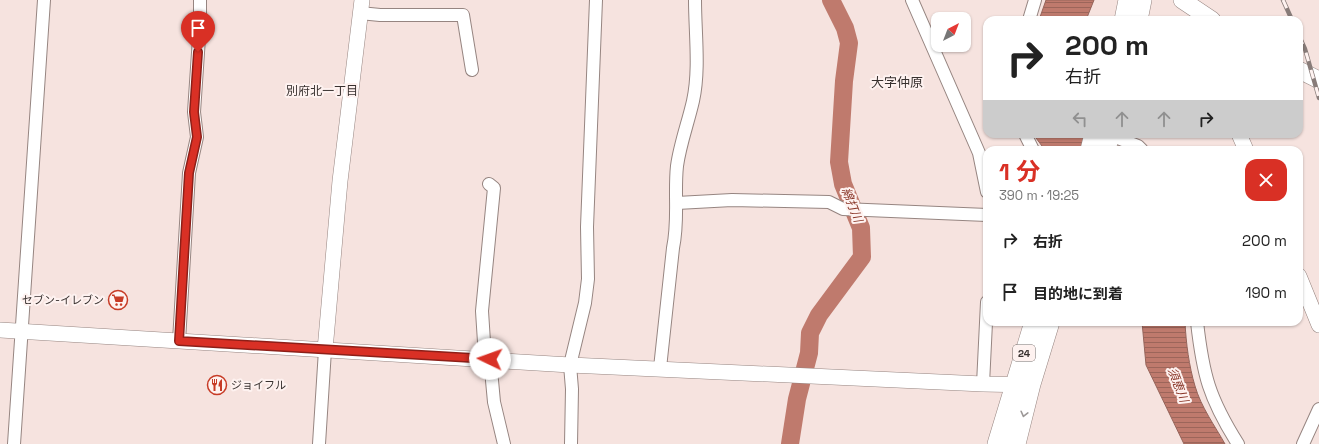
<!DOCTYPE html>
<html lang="ja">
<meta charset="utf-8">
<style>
:root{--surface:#fff;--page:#f2f2f2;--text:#222;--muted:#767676;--accent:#d93025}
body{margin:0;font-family:"Space Grotesk","Noto Sans JP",sans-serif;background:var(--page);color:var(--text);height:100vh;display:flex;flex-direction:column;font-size:15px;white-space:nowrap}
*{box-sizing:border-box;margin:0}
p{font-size:13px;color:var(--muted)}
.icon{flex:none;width:22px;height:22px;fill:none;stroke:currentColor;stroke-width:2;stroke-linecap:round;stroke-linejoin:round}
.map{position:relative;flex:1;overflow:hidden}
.side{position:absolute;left:983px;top:146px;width:320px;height:180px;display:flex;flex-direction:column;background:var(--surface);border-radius:12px;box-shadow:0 1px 3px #0004}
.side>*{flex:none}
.banner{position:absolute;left:983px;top:16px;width:320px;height:122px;border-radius:12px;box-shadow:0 1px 3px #0004;background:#fff;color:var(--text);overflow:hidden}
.needle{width:26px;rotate:42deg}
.controls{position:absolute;left:931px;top:12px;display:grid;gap:8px}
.controls a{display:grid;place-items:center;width:40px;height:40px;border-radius:8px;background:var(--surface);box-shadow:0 1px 3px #0004;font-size:20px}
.pin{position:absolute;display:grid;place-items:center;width:34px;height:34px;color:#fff;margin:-41px -17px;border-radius:50% 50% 50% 0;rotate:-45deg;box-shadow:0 0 4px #0007}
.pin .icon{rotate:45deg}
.me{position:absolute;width:44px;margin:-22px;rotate:273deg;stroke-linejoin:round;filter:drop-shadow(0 0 3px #0008)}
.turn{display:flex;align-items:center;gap:14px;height:84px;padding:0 16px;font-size:18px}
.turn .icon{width:52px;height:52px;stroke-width:2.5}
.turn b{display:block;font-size:28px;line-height:34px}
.lanes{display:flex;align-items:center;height:38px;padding:0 16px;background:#0003;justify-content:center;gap:20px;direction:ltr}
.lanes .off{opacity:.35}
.round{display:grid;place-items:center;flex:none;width:42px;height:42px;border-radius:12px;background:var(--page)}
.headline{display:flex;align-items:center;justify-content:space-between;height:68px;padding:0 16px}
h1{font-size:24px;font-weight:700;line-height:30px;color:var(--accent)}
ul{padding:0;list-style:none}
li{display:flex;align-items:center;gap:12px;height:52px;padding:0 16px}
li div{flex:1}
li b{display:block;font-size:15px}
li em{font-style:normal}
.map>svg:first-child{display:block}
.water{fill:url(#water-rules);stroke:#96645a}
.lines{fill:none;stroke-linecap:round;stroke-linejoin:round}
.river{stroke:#bf7a6d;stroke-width:18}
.minor-casing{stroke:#968581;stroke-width:14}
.tertiary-casing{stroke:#968581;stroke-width:16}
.secondary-casing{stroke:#968581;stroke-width:18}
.primary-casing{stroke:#968581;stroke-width:20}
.minor{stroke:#fff;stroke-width:12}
.tertiary{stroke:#fff;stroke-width:15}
.secondary{stroke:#fff;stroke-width:17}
.primary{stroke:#fff;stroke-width:19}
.rail-casing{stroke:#887c79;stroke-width:4.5}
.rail{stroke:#fef2f0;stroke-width:3;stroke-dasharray:9;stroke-linecap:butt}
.oneway{stroke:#9c9897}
.route-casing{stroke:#8d1f18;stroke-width:10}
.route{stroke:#d93025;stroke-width:7}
.labels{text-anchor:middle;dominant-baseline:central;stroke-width:4;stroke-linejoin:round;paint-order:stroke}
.shield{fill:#fef2f0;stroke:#736b69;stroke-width:1}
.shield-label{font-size:10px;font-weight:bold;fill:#38312f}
.poi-label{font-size:11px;fill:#38312f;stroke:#fef2f0;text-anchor:end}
.neighbourhood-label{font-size:12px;fill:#38312f;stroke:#fef2f0}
.water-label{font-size:12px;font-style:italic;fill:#893527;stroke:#fef2f0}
.quarter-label{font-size:13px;fill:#38312f;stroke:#fef2f0}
</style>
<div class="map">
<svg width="1319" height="444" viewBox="0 0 1319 444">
<defs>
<pattern id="water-rules" width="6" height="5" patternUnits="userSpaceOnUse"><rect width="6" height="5" fill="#bf7a6d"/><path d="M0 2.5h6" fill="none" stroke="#9c655a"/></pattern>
</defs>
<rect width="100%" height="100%" fill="#f6e3df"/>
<path class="water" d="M1046,0h48l-8,20h-47z
M1033,134h57l16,16h-61z
M1142,322h43c1,21 4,44 10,64 6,21 20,40 30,58h-41l-38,-79z"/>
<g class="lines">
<path class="river" d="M790,444l7,-45 12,-46 1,-20 9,-18 43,-58 -1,-29 -18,-44 -4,-22 5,-81 5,-38 -4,-15 -14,-28"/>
<defs>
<path id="minor" d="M912,0l67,153 8,39
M360,13l20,2h83l9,55
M1029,20l6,-20
M1025,134l8,16
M1110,135l28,11 4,4
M489,184l5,4 -12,123 2,31 6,17 4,43 10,42
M677,203l55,-3 97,2 14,7 144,6
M1197,322c6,53 12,76 41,122
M179,341l10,-168 8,-36 -3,-25 6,-89v-23
M660,368l13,-120c6,-28 1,-54 4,-82 3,-22 11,-43 16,-65 7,-32 2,-68 2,-101
M983,384l4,-82
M14,444l30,-444
M319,444l6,-94
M571,444l1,-55 -2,-24 15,-62 3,-24 -1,-52 9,-227
M1303,444l16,-35"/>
<path id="tertiary" d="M1239,134l7,16
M1299,276l20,49
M0,330l570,35 413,19 42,1
M325,350l15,-169 22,-181"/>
<path id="secondary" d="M1182,0l30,20
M1299,70l20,10"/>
<path id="primary" d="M1124,20l4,-20
M1138,20l4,-20
M1090,150l4,-16
M1106,150l4,-16
M997,444l37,-122
M1016,444l15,-60 19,-62"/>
</defs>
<use href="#minor" class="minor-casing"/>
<use href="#tertiary" class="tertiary-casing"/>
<use href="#secondary" class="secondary-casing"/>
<use href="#primary" class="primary-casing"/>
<use href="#minor" class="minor"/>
<use href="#tertiary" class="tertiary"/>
<use href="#secondary" class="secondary"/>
<use href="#primary" class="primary"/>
<defs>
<path id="rail" d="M1283,0l9,20
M1299,36l6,13 14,49"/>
</defs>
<use href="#rail" class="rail-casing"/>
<use href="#rail" class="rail"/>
</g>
<defs><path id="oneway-chevron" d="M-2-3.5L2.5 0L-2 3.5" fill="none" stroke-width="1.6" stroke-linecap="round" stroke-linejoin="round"/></defs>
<use class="oneway" href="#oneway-chevron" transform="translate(1024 414) rotate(104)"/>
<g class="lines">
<defs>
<path id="route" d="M198,52l-4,60 3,25 -8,36 -10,168 311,18"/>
</defs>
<use href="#route" class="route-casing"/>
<use href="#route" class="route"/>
</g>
<defs>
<symbol id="supermarket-ring" viewBox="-11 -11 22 22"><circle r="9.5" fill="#fef2f0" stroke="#c73b26" stroke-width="1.5"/><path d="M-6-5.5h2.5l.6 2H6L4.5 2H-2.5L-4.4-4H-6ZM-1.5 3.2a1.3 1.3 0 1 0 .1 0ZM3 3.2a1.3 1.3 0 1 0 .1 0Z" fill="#c73b26"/></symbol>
<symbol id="restaurant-ring" viewBox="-11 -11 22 22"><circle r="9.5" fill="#fef2f0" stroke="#c73b26" stroke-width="1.5"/><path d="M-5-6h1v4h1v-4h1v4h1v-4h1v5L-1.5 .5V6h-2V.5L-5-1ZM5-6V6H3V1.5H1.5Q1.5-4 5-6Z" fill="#c73b26"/></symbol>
</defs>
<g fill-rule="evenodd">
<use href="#supermarket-ring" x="107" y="289" width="22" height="22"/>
<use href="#restaurant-ring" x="206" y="374" width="22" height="22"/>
</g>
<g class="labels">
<rect class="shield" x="1013" y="345" width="22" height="16" rx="3"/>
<g class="shield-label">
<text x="1024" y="353">24</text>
</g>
<g class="poi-label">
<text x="104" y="300">セブン-イレブン</text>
<text x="231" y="385" text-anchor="start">ジョイフル</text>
</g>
<g class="neighbourhood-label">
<text x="322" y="91">別府北一丁目</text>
</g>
<g class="water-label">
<text transform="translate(852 205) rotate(68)">綿打川</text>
<text transform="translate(1178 385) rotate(69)">須恵川</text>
</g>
<g class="quarter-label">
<text x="897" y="82">大字仲原</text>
</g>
</g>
</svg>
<div class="controls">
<a><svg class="needle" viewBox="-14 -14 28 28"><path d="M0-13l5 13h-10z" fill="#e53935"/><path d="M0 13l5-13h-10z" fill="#767676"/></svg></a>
</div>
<div class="pin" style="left:198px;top:52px;background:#d93025"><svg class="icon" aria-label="arrive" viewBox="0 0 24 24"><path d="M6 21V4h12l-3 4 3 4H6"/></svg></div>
<svg class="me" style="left:490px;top:359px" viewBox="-20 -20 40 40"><circle r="19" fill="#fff"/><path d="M0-13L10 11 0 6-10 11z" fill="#d93025"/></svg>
<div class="banner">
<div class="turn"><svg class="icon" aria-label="right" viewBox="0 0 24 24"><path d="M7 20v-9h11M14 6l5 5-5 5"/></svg><div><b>200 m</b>右折</div></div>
<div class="lanes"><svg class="icon off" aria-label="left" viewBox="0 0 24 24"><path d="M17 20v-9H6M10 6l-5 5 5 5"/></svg><svg class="icon off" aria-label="ahead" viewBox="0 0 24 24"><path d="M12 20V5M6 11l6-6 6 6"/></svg><svg class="icon off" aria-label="ahead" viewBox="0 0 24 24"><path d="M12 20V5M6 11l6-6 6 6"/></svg><svg class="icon" aria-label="right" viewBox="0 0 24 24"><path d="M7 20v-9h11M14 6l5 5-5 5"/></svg></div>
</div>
<section class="side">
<div class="headline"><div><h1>1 分</h1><p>390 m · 19:25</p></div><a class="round" style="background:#d93025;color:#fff"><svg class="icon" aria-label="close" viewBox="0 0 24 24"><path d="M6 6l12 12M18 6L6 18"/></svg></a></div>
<ul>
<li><svg class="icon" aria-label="right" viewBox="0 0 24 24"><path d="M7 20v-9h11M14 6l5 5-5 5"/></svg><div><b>右折</b></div><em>200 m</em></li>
<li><svg class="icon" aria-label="arrive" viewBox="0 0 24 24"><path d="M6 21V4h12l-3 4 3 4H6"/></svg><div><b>目的地に到着</b></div><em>190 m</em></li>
</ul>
</section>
</div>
